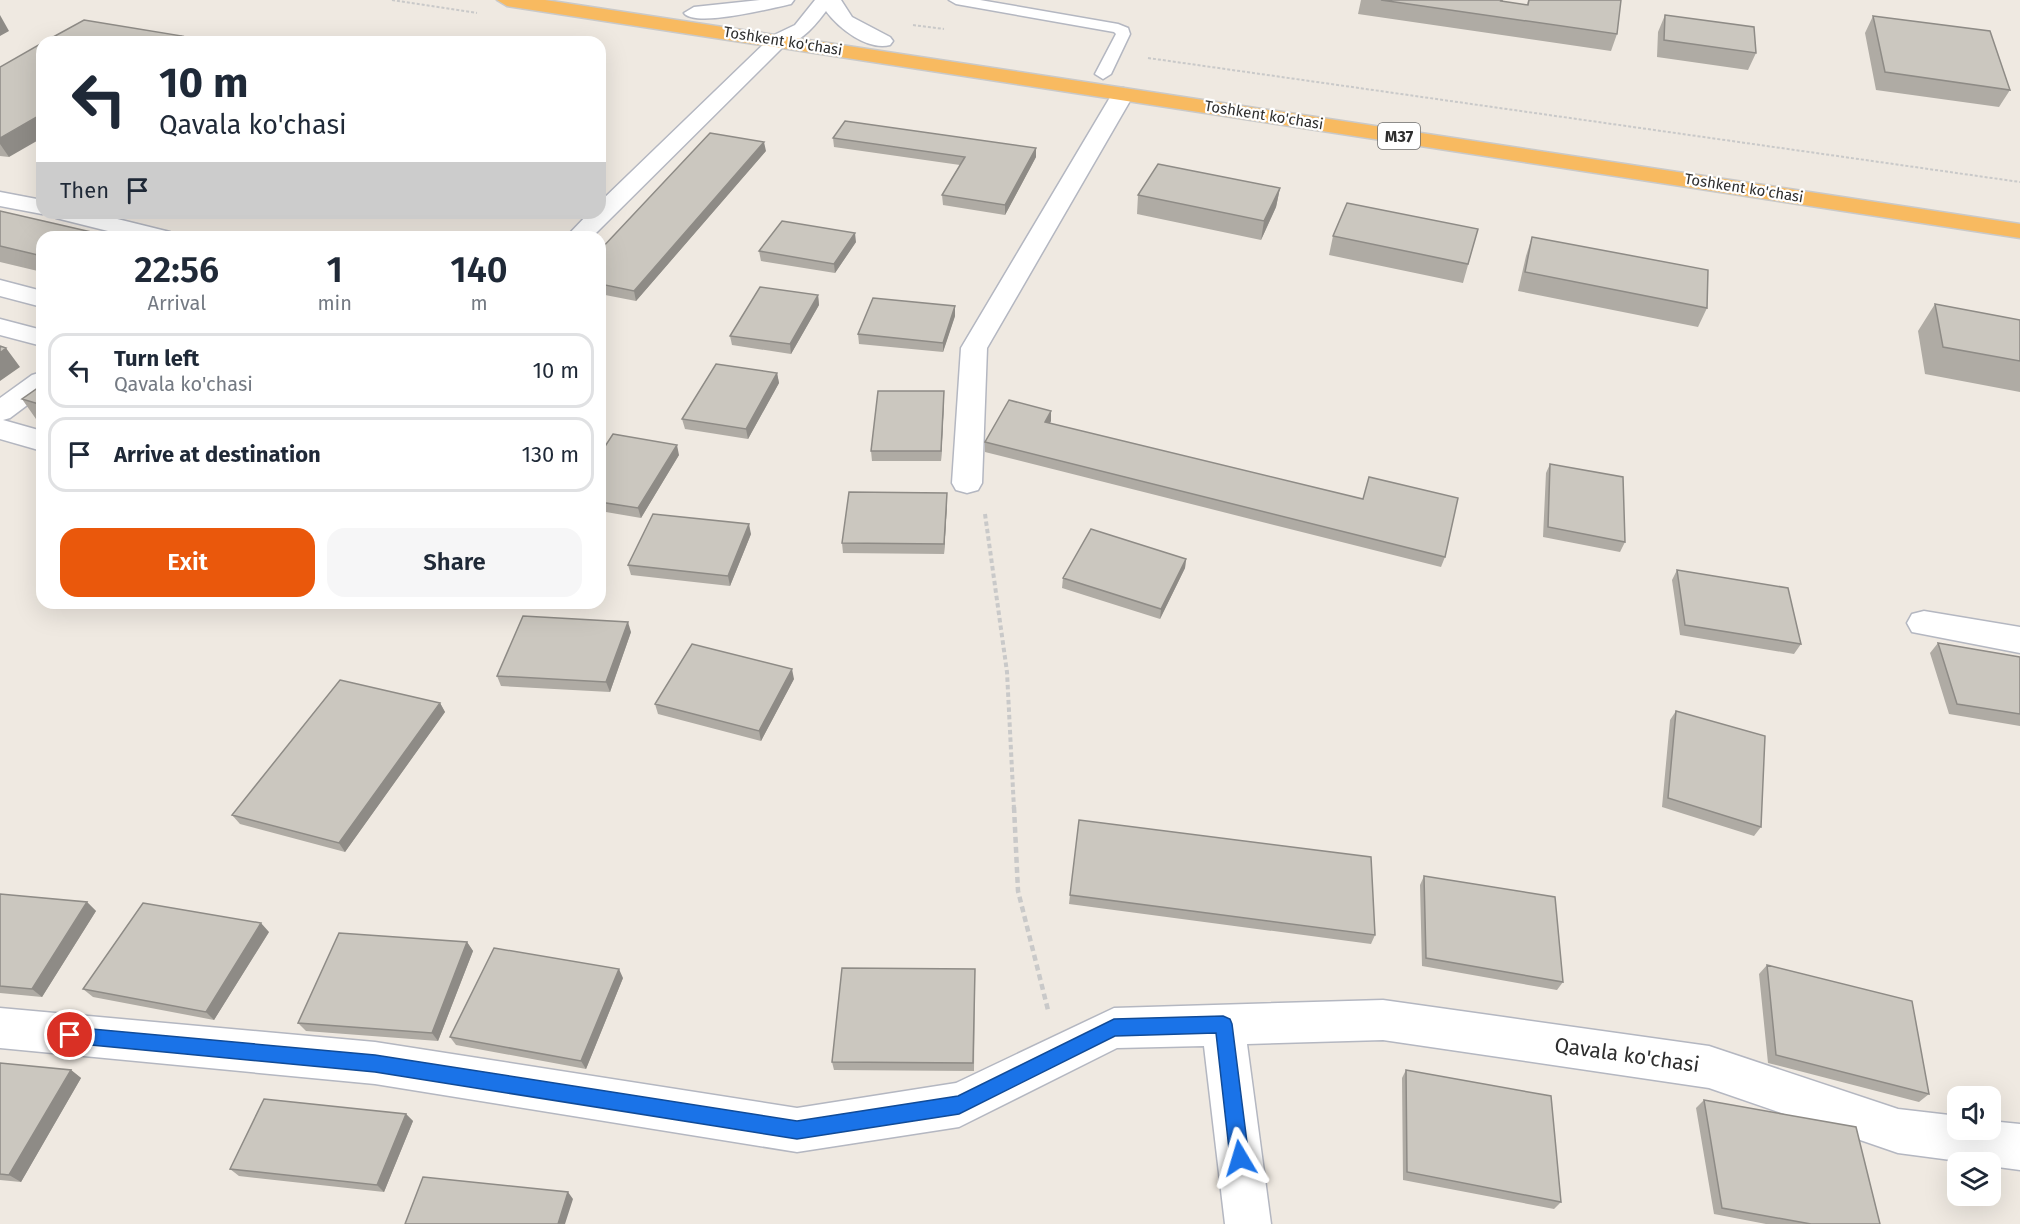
<!DOCTYPE html>
<style>
:root{--surface:#fff;--page:#f6f6f7;--text:#1f2937;--muted:#747a83;--line:#e0e1e3;--accent:#ea580c}
body{margin:0;font-family:"Fira Sans",sans-serif;background:var(--page);color:var(--text);height:100vh;display:flex;flex-direction:column;font-size:22px;white-space:nowrap}
*{box-sizing:border-box;margin:0}
p{font-size:20px;color:var(--muted)}
.icon{flex:none;width:33px;height:33px;fill:none;stroke:currentColor;stroke-width:2;stroke-linecap:round;stroke-linejoin:round}
.map{position:relative;flex:1;overflow:hidden}
.drawer{position:absolute;left:36px;top:231px;width:570px;height:378px;display:flex;flex-direction:column;background:var(--surface);border-radius:18px;box-shadow:0 6px 24px #0002}
.drawer>*{flex:none}
.hud{position:absolute;left:36px;top:36px;width:570px;height:183px;border-radius:18px;box-shadow:0 6px 24px #0002;background:#fff;color:var(--text);overflow:hidden}
.buttons{position:absolute;left:1947px;top:1086px;display:grid;gap:12px}
.buttons a{display:grid;place-items:center;width:54px;height:54px;border-radius:12px;background:var(--surface);box-shadow:0 6px 24px #0002;font-size:30px}
.pin{position:absolute;display:grid;place-items:center;width:51px;height:51px;color:#fff;margin:-26px;border:3px solid #fff;border-radius:50%;box-shadow:0 2px 6px #0007}
.me{position:absolute;width:66px;margin:-33px;rotate:353deg;stroke-linejoin:round;filter:drop-shadow(0 0 4px #0008)}
.turn{display:flex;align-items:center;gap:21px;height:126px;padding:0 24px;font-size:27px}
.turn .icon{width:78px;height:78px;stroke-width:2.5}
.turn b{display:block;font-size:42px;line-height:51px}
.then{display:flex;align-items:center;height:57px;padding:0 24px;background:#0003;gap:12px;font-size:22px}
.eta{display:flex;justify-content:space-evenly;align-items:center;height:102px;text-align:center}
.eta b{font-size:36px;font-weight:600;line-height:42px}
.primary-button{display:flex;gap:12px;margin-top:auto;padding:12px 24px}
.primary-button a{flex:1;height:69px;border-radius:18px;background:var(--accent);color:#fff;font-size:24px;font-weight:600;line-height:69px;text-align:center}
.primary-button a+a{background:var(--page);color:var(--text)}
ul{padding:0;list-style:none}
li{display:flex;align-items:center;gap:18px;height:75px;margin:0 12px 9px;padding:0 12px;border:3px solid var(--line);border-radius:18px}
li div{flex:1}
li b{display:block;font-size:22px}
li em{font-style:normal}
.map>svg:first-child{display:block}
.lines{fill:none;stroke-linecap:round;stroke-linejoin:round}
.service-casing{stroke:#b4b7c1;stroke-width:3}
.minor-casing{stroke:#b4b7c1;stroke-width:3}
.secondary-casing{stroke:#b4b7c1;stroke-width:3}
.trunk-casing{stroke:#c9c9c9;stroke-width:3}
.path-far2{stroke:#c9c9c9;stroke-width:2;stroke-dasharray:3 2;stroke-linecap:butt}
.path-far1{stroke:#c9c9c9;stroke-width:4;stroke-dasharray:4.5 3;stroke-linecap:butt}
.path{stroke:#c9c9c9;stroke-width:4.5;stroke-dasharray:6 4;stroke-linecap:butt}
.service{fill:#fff;fill-rule:evenodd}
.minor{fill:#fff;fill-rule:evenodd}
.secondary{fill:#fff;fill-rule:evenodd}
.trunk{fill:#f8ba60;fill-rule:evenodd}
.wall{fill:#afaba4}
.shaded-wall{fill:#8e8b86}
.building{fill:#cbc7bf;stroke:#8e8b86;stroke-width:1.5}
.route{fill:#1a73e8;stroke:#114b97;stroke-width:1.5}
.labels{text-anchor:middle;dominant-baseline:central;stroke-width:4.5;stroke-linejoin:round;paint-order:stroke}
.far-street-label{font-size:15px;fill:#2e2e2e;stroke:#fff}
.shield{fill:#fff;stroke:#6d6d6d;stroke-width:1.5}
.shield-label{font-size:16px;font-weight:bold;fill:#2e2e2e}
.near-street-label{font-size:21px;fill:#2e2e2e;stroke:#fff}
</style>
<div class="map">
<svg width="2020" height="1224" viewBox="0 0 2020 1224">
<rect width="100%" height="100%" fill="#efe9e1"/>
<g class="lines">
<defs>
<path id="service" d="M949,0h31l138,24 10,4 2,6 -19,40 -8,5 -8,-5 21,-40 -2,-2 -158,-28z"/>
<path id="minor" d="M779,34l7,2 3,4 -3,4 -194,193h-26l23,-24h11v-11l172,-166z
M1123,88l7,2 4,4 -147,254 -5,135 -4,7 -11,3 -11,-3 -4,-7 9,-135 151,-254 4,-4z
M0,192l42,8v13h5l-5,1 -42,-8z
M52,213h41l77,19 3,5h-41l-76,-19z
M0,280l42,11v16l-42,-11z
M0,319l42,11v16l-42,-11z
M42,372v22l-32,24 -7,2 39,11v20l-42,-12v-41l32,-23z
M1924,611l96,16v26l-108,-21 -5,-9 5,-9z
M1383,1000l326,46 189,63 60,7v14h32v-9l30,3v46l-30,-4v-4h-24l-68,-9 -189,-65 -326,-48 -136,4 24,180h-46l-21,-178 -87,2 -158,79 -162,25 -422,-68 -375,-36v-40l375,34 422,66 159,-25 158,-75z"/>
<path id="secondary" d="M760,0h34l-3,4c-18,4 -96,24 -107,9l10,-6z
M815,0h26l11,17 38,20 3,4 -3,4c-22,6 -52,-17 -64,-34 -12,16 -30,39 -54,33l-3,-4 3,-4 23,-11z"/>
<path id="trunk" d="M497,0h48l1475,224v14l-1513,-232z"/>
</defs>
<use href="#service" class="service-casing"/>
<use href="#minor" class="minor-casing"/>
<use href="#secondary" class="secondary-casing"/>
<use href="#trunk" class="trunk-casing"/>
<path class="path-far2" d="M392,0l85,13
M913,25l31,4
M1148,58l872,124"/>
<path class="path-far1" d="M985,514l22,158 7,137"/>
<path class="path" d="M1014,807l4,84 30,119"/>
<use href="#service" class="service"/>
<use href="#minor" class="minor"/>
<use href="#secondary" class="secondary"/>
<use href="#trunk" class="trunk"/>
</g>
<path class="wall" d="M1361,0h141l-1,1 26,4 1,-5h93l-4,34 -6,17 -253,-37z
M1665,15l91,38 -8,17 -91,-13 1,-25z
M1873,16l137,74 -11,17 -123,-17 -11,-57z
M0,67l9,90 -9,-1z
M833,138l203,10v9l-31,58 -62,-10 -1,-10 18,-30 -126,-18z
M766,151l-130,150 -36,-7v-44z
M1280,188l-4,19 -15,33 -124,-26 1,-19z
M0,211l42,26v35l-42,-10z
M1478,229l-15,54 -134,-28 4,-19z
M1532,237l175,71 -9,19 -180,-36 8,-35z
M856,242l-21,31 -74,-12 -2,-10z
M818,295l1,10 -28,49 -59,-9 -2,-9z
M1935,304l85,16v72l-95,-18 -7,-43z
M955,306v10l-12,36 -84,-8 -1,-10z
M777,373l2,10 -31,56 -63,-10 -3,-10z
M42,385v35l-6,-1 -14,-20z
M944,401l-3,60h-69l-1,-10z
M1051,421l-1,2 395,134 -4,10 -456,-115v-10z
M600,454l79,1 -38,63 -41,-7z
M1550,464l75,78 -5,10 -77,-15 3,-64z
M947,503l-3,51 -101,-1 -1,-10z
M751,534l-21,52 -99,-11 -3,-10z
M1186,559l-1,9 -25,51 -98,-31 1,-10z
M1677,570l124,74 -7,10 -114,-19 -8,-55z
M631,632l-21,60 -109,-6 -4,-10z
M1938,643l82,14v69l-71,-12 -19,-61z
M794,679l-33,62 -103,-27 -3,-10z
M440,703l5,9 -100,140 -105,-28 -8,-9z
M1676,711l85,116 -7,9 -92,-29 8,-87z
M1424,876l139,106 -6,8 -135,-24 -2,-81z
M0,894l87,8 9,9 -54,86 -42,-4z
M1070,895l305,40 -4,9 -302,-40z
M269,932l-55,88 -121,-23 -10,-8z
M467,942l6,9 -35,90 -132,-10 -8,-8z
M1767,965l162,129 -10,8 -151,-39 -9,-89z
M975,977l-1,94 -140,-1 -2,-8z
M623,978l-37,91 -130,-24 -6,-8z
M0,1063l71,7 10,8 -60,104 -21,-2z
M1406,1070l155,132 -7,7 -151,-29 -1,-102z
M1704,1100l176,124h-114l-52,-10 -18,-106z
M406,1114l7,7 -29,71 -145,-16 -9,-7z"/>
<path class="shaded-wall" d="M0,15l9,16 -9,5z
M182,36l3,6h-15z
M42,114v24l-33,19 -9,-13v-6z
M764,142l2,9 -130,150 -2,-10z
M1036,148v9l-31,58v-10z
M1280,188l-4,19 -15,33 3,-19z
M855,233l1,9 -21,31 -1,-9z
M818,295l1,10 -28,49 -1,-10z
M955,306v10l-12,36v-9z
M6,348l14,19 -20,14v-28z
M777,373l2,10 -31,56 -2,-10z
M944,391v10l-3,60v-10z
M1051,411v10l-6,11v-10z
M677,445l2,10 -38,63 -3,-10z
M947,493v10l-3,51v-10z
M749,524l2,10 -21,52 -2,-10z
M1186,559l-1,9 -25,51 1,-10z
M628,622l3,10 -21,60 -4,-10z
M792,669l2,10 -33,62 -2,-10z
M440,703l5,9 -100,140 -6,-9z
M87,902l9,9 -54,86 -10,-8z
M261,923l8,9 -55,88 -8,-8z
M467,942l6,9 -35,90 -6,-8z
M619,969l4,9 -37,91 -5,-8z
M71,1070l10,8 -60,104 -12,-7z
M406,1114l7,7 -29,71 -7,-7z
M568,1192l5,7 -8,25h-7z"/>
<path class="building" d="M1381,0h121l-1,1 27,4 1,-5h92l-4,34z
M1665,15l89,12 2,26 -92,-13z
M1873,16l117,15 20,59 -125,-18z
M84,20l98,16 -12,6h-126z
M42,43v71l-42,24v-71z
M845,121l191,27 -31,57 -63,-10 23,-38 -132,-19z
M710,133l54,9 -130,149 -34,-7v-34z
M1158,164l122,24 -16,33 -126,-26z
M1347,203l131,26 -10,35 -135,-28z
M0,211l113,26h-71v19l-42,-10z
M782,221l73,12 -21,31 -75,-13z
M1532,237l176,33 -1,38 -182,-36z
M760,287l58,8 -28,49 -60,-8z
M873,298l82,8 -12,37 -85,-9z
M1935,304l85,16v41l-77,-14z
M0,346l6,2 -6,5z
M716,364l61,9 -31,56 -64,-10z
M42,385v20l-20,-6z
M878,391h66l-3,60h-70z
M1009,400l42,11 -6,11 318,77 6,-22 89,21 -13,59 -460,-115z
M613,434l64,11 -39,63 -38,-6v-48z
M1550,464l73,13 2,65 -77,-15z
M849,492l98,1 -3,51 -102,-1z
M653,514l96,10 -21,52 -100,-11z
M1091,529l95,30 -25,50 -98,-31z
M1677,570l111,18 13,56 -116,-19z
M523,616l105,6 -22,60 -109,-6z
M1938,643l82,14v57l-63,-10z
M692,644l100,25 -33,62 -104,-27z
M340,680l100,23 -101,140 -107,-28z
M1676,711l89,25 -4,91 -93,-29z
M1079,820l292,37 4,78 -305,-40z
M1424,876l131,21 8,85 -137,-24z
M0,894l87,8 -55,87 -32,-3z
M143,903l118,20 -55,89 -123,-23z
M339,933l128,9 -35,91 -134,-10z
M494,948l125,21 -38,92 -131,-24z
M1767,965l145,36 17,93 -153,-39z
M842,968l133,1 -2,94 -141,-1z
M0,1063l71,7 -62,105 -9,-1z
M1406,1070l145,26 10,106 -154,-30z
M264,1099l142,15 -29,71 -147,-16z
M1704,1100l152,27 24,97h-69l-89,-16z
M423,1177l145,15 -10,32h-153z"/>
<path class="route" d="M1223,1016l7,3 2,5 17,134 -3,6 -6,3 -7,-3 -3,-6 -14,-125 -101,3 -156,78 -162,25 -422,-67 -305,-29 -6,-2 -3,-6 3,-6 6,-2 305,28 422,66 161,-25 156,-77z"/>
<g class="labels">
<g class="far-street-label">
<text transform="translate(783 41) rotate(9)">Toshkent ko'chasi</text>
<text transform="translate(1264 115) rotate(9)">Toshkent ko'chasi</text>
<text transform="translate(1744 188) rotate(9)">Toshkent ko'chasi</text>
</g>
<rect class="shield" x="1378" y="123" width="42" height="26" rx="4.5"/>
<g class="shield-label">
<text x="1399" y="136">M37</text>
</g>
<g class="near-street-label">
<text transform="translate(1627 1055) rotate(8)">Qavala ko'chasi</text>
</g>
</g>
</svg>
<div class="buttons">
<a><svg class="icon" aria-label="sound" viewBox="0 0 24 24"><path d="M4 9h4l5-4v14l-5-4H4zM17 9q2 3 0 6"/></svg></a>
<a><svg class="icon" aria-label="layers" viewBox="0 0 24 24"><path d="M12 4l9 5-9 5-9-5zM3 14l9 5 9-5"/></svg></a>
</div>
<div class="pin" style="left:70px;top:1035px;background:#d93025"><svg class="icon" aria-label="arrive" viewBox="0 0 24 24"><path d="M6 21V4h12l-3 4 3 4H6"/></svg></div>
<svg class="me" style="left:1240px;top:1158px" viewBox="-20 -20 40 40"><path d="M0-17L14 15 0 8-14 15z" fill="#1a73e8" stroke="#fff" stroke-width="4"/></svg>
<div class="hud">
<div class="turn"><svg class="icon" aria-label="left" viewBox="0 0 24 24"><path d="M17 20v-9H6M10 6l-5 5 5 5"/></svg><div><b>10 m</b>Qavala ko'chasi</div></div>
<div class="then">Then<svg class="icon" aria-label="arrive" viewBox="0 0 24 24"><path d="M6 21V4h12l-3 4 3 4H6"/></svg></div>
</div>
<section class="drawer">
<div class="eta">
<div><b>22:56</b><p>Arrival</p></div>
<div><b>1</b><p>min</p></div>
<div><b>140</b><p>m</p></div>
</div>
<ul>
<li><svg class="icon" aria-label="left" viewBox="0 0 24 24"><path d="M17 20v-9H6M10 6l-5 5 5 5"/></svg><div><b>Turn left</b><p>Qavala ko'chasi</p></div><em>10 m</em></li>
<li><svg class="icon" aria-label="arrive" viewBox="0 0 24 24"><path d="M6 21V4h12l-3 4 3 4H6"/></svg><div><b>Arrive at destination</b></div><em>130 m</em></li>
</ul>
<div class="primary-button"><a>Exit</a><a>Share</a></div>
</section>
</div>
